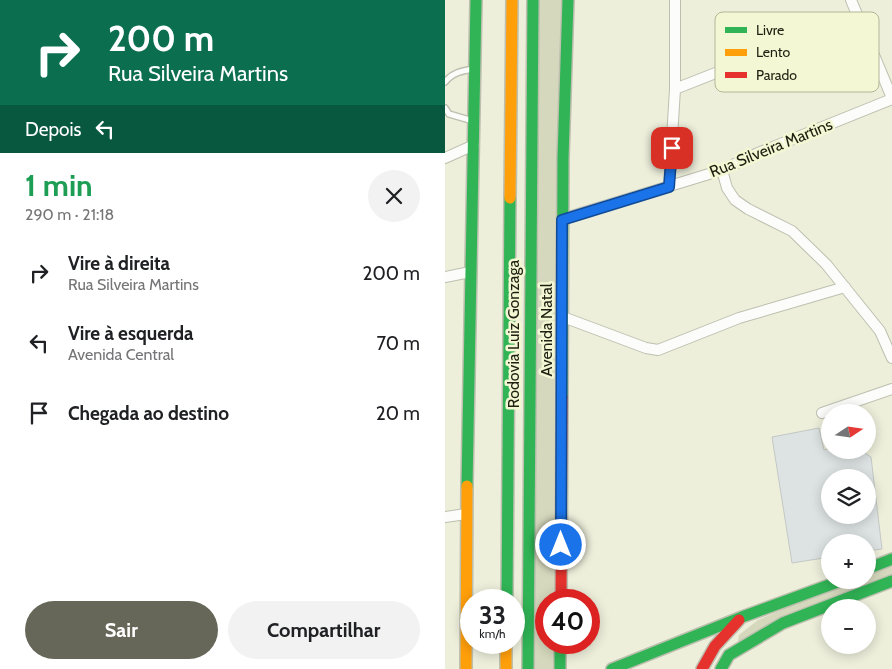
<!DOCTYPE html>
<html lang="pt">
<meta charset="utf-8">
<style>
:root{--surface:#fff;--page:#f2f2f2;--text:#202124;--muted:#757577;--accent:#666758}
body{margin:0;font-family:Cabin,sans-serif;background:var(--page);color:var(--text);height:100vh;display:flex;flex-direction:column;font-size:19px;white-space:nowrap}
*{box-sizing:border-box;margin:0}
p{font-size:16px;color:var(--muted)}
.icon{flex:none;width:28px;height:28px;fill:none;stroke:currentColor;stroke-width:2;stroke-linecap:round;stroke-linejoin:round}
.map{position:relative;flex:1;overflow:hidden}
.drawer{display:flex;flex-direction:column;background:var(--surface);width:445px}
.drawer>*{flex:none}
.guide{background:#0b6e4f;color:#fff;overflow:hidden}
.needle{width:32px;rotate:77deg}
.fabs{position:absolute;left:376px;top:404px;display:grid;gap:10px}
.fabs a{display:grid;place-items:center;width:55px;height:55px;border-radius:50%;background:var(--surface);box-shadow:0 2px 12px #0003;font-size:25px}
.speed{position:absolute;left:15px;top:589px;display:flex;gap:10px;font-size:25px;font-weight:700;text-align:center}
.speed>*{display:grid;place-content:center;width:65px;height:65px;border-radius:50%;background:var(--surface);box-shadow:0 2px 12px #0003;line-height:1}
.speed small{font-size:12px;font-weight:400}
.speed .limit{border:8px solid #d22;background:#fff;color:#111}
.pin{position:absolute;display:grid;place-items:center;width:42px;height:42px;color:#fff;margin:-21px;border-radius:10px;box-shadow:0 2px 8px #0006}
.me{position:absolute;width:55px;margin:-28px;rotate:0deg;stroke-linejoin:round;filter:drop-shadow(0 0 4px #0008)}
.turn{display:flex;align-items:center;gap:18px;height:105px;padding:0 25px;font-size:22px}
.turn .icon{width:65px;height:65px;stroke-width:2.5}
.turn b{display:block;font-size:35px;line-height:42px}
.then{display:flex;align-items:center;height:48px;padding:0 25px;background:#0003;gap:10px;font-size:19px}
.round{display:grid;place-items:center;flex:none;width:52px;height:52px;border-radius:26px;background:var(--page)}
.summary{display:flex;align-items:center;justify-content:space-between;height:85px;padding:0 25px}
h1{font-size:30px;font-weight:700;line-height:38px;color:#1e9e55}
.button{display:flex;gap:10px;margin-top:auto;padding:10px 25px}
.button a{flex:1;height:58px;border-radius:30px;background:var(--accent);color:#fff;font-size:20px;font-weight:700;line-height:58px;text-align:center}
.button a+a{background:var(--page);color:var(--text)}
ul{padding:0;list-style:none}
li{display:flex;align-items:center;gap:15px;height:70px;padding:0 25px}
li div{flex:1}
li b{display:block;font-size:19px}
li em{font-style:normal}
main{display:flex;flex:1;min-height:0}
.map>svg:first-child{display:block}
.green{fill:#d6d8bd}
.building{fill:#dce3e2;stroke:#c4c8c5;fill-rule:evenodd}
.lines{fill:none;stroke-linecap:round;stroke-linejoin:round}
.lane-casing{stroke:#bdbfaf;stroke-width:8}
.street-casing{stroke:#bdbfaf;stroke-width:12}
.fast-casing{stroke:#bdbfaf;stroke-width:14}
.slow-casing{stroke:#bdbfaf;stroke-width:14}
.jam-casing{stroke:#bdbfaf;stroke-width:14}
.lane{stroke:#fcfdfa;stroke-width:5}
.street{stroke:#fcfdfa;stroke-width:10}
.fast{stroke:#30b455;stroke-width:11}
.slow{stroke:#ff9f0a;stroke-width:11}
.jam{stroke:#e5322d;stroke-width:11}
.route-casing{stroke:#114b97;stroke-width:12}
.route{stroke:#1a73e8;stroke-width:9}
.labels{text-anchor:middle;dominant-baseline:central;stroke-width:5;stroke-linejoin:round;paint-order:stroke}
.street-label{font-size:16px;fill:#1e1e11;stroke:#f4f7d3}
.key{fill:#f4f7d3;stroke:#b4b699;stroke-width:1}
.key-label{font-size:14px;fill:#1e1e11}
</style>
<main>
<section class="drawer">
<div class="guide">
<div class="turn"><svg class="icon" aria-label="right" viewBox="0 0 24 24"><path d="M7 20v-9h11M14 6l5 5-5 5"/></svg><div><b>200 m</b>Rua Silveira Martins</div></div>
<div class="then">Depois<svg class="icon" aria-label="left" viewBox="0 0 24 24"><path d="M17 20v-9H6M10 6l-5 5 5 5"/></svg></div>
</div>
<div class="summary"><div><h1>1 min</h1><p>290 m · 21:18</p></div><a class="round"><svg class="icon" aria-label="close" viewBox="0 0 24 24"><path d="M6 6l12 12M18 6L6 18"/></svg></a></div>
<ul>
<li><svg class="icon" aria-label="right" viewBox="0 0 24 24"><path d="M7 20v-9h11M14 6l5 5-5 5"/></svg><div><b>Vire à direita</b><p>Rua Silveira Martins</p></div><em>200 m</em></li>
<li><svg class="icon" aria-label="left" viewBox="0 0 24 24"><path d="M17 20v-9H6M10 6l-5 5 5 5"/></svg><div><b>Vire à esquerda</b><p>Avenida Central</p></div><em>70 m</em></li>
<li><svg class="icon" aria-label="arrive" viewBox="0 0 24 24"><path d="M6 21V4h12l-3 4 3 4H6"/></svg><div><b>Chegada ao destino</b></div><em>20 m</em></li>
</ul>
<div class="button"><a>Sair</a><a>Compartilhar</a></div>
</section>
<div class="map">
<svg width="447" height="669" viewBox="0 0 447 669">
<rect width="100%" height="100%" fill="#edefdb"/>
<path class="green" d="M94,0h22l-7,600h-8v42l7,1v26h-25z
M447,564v14l-155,68 2,-11 19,-15 95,-40h14l1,-6z"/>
<path class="building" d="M374,428l5,22 6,-2v2h30l11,7 11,92 -15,2v-9h-37v15l-38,6 -20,-126zM385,478h37v37h-37z"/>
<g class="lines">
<defs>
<path id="lane" d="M0,82c7,-9 16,-11 28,-13
M0,108l4,6 24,7"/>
<path id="street" d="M406,0l41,98
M230,89l183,-72
M0,158l29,-13
M277,170l5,18 8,12 13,9 44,22 34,33 54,67 12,27
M224,187l6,-98v-89
M117,219l160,-49 36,-17 134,-54
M0,277l25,-5
M118,317l83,31 12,2 81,-32 106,-31
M377,413l70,-24
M0,517l21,-3"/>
<path id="fast" d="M117,397l1,-239 5,-158
M22,486l9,-486
M422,569l25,-10
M62,600l3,-402
M115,642v27
M83,669l5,-669
M167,669l130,-52 101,-37
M276,669l8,-14 54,-32 109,-42"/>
<path id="slow" d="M65,198l2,-198
M61,642v27
M21,669l1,-183"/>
<path id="jam" d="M116,600l1,-203
M257,669l13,-23 24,-26"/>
</defs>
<use href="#lane" class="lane-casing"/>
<use href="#street" class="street-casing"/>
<use href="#fast" class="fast-casing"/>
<use href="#slow" class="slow-casing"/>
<use href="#jam" class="jam-casing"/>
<use href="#lane" class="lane"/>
<use href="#street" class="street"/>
<use href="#fast" class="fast"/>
<use href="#slow" class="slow"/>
<use href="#jam" class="jam"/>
</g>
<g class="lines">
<defs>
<path id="route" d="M116,545l1,-325 107,-33 3,-39"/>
</defs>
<use href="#route" class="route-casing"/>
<use href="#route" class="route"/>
</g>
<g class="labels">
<g class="street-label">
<text transform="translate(326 148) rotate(-22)">Rua Silveira Martins</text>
<text transform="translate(101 330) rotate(-90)">Avenida Natal</text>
<text transform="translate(68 334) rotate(-90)">Rodovia Luiz Gonzaga</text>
</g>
</g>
<rect x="270" y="12" width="164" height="80" rx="8" class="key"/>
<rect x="280" y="27" width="22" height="6" fill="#30b455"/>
<rect x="280" y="49" width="22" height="7" fill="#ff9f0a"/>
<rect x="280" y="72" width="22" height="6" fill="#e5322d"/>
<g class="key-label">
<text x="311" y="35">Livre</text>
<text x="311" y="57">Lento</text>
<text x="311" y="80">Parado</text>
</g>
</svg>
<div class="fabs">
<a><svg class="needle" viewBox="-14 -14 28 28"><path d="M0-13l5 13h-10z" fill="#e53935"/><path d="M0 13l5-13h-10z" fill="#757577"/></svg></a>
<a><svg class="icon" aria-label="layers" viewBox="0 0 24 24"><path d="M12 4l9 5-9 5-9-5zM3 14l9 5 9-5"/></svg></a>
<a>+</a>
<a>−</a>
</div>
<div class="speed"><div>33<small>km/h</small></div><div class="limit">40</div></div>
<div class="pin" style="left:227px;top:148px;background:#d93025"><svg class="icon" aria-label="arrive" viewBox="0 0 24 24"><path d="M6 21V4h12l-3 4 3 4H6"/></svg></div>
<svg class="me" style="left:116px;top:545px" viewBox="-20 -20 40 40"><circle r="17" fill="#1a73e8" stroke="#fff" stroke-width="3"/><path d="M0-11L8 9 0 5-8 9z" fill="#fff"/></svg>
</div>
</main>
